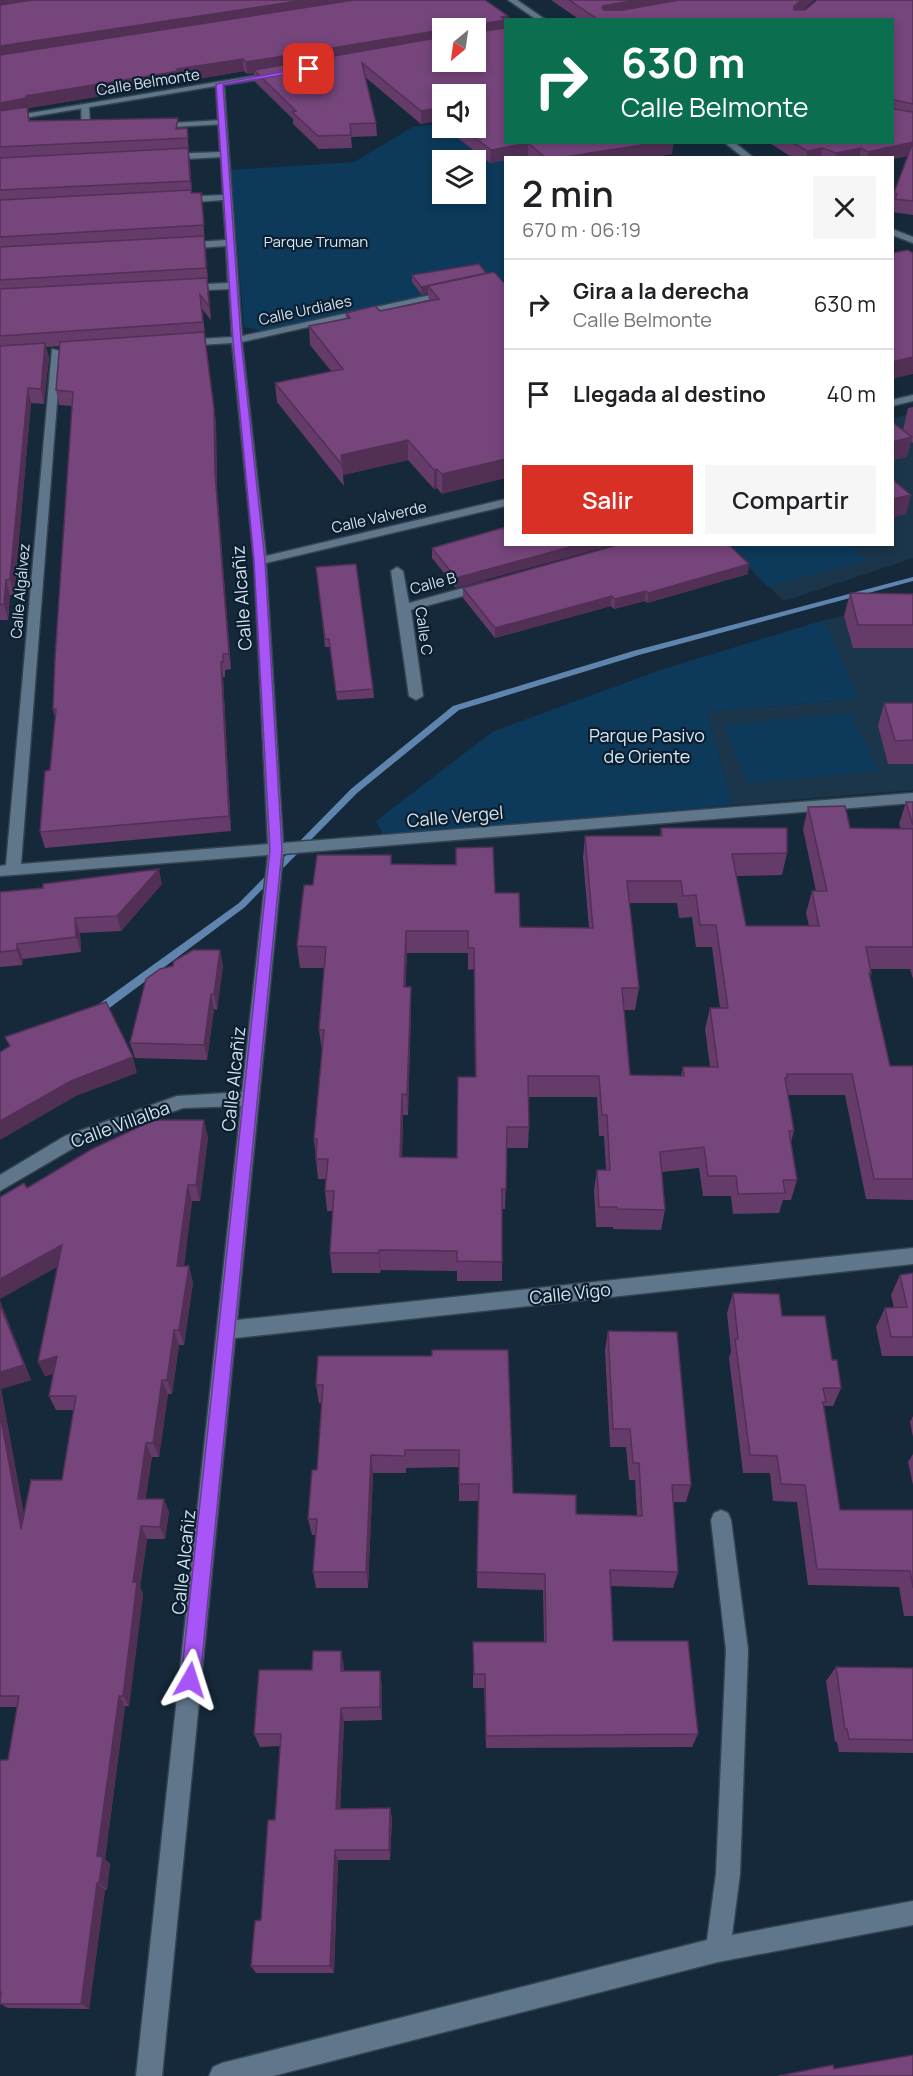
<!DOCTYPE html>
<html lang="es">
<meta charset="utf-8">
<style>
:root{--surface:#fff;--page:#f6f6f6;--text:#202124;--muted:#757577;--line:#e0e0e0;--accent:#d93025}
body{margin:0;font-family:Manrope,sans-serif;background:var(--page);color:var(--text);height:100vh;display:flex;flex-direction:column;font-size:22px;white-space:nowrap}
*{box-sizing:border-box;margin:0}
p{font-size:20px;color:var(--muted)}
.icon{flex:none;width:33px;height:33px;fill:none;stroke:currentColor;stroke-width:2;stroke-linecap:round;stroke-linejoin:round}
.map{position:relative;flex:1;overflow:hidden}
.details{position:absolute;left:504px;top:156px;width:390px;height:390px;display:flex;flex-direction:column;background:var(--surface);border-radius:0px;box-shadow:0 3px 9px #0003}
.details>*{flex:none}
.guide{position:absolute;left:504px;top:18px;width:390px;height:126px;border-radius:0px;box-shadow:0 3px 9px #0003;background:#0b6e4f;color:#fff;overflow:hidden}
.needle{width:39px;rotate:209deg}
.controls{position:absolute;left:432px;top:18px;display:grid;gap:12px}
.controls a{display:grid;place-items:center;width:54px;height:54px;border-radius:0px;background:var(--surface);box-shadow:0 3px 9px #0003;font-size:30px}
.pin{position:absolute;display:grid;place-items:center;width:51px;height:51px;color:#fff;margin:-26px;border-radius:12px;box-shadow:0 3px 9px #0006}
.me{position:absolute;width:66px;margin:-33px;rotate:6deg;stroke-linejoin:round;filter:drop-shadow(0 0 4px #0008)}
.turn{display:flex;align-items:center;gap:21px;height:126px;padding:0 18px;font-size:27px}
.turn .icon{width:78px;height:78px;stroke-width:2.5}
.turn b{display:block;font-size:42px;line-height:51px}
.round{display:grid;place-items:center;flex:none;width:63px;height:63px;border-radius:0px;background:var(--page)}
.head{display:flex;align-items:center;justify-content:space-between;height:102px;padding:0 18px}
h1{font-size:36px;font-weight:600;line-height:45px}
.primary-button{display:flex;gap:12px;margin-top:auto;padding:12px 18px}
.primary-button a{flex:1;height:69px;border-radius:0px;background:var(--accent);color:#fff;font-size:24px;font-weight:600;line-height:69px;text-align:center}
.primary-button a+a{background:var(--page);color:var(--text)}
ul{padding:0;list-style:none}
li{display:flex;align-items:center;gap:18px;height:90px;padding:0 18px;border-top:2px solid var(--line)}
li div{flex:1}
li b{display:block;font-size:22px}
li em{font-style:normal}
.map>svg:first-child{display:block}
.built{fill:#1b354a}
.green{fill:#0d395a;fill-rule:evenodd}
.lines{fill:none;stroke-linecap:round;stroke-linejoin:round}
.stream{fill:#5f85ae;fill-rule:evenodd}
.pedestrian-casing{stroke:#344352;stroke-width:3}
.minor-casing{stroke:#344352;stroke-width:3}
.tertiary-casing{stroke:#344352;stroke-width:3}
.pedestrian{fill:#60768b;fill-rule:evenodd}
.minor{fill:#60768b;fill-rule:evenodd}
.tertiary{fill:#60768b;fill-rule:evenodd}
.wall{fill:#653b6a;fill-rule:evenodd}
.shaded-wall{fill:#523056}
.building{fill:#75457b;stroke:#523056;stroke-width:1.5;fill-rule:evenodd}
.route{fill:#a855f7;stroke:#6d37a1;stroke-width:1.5}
.labels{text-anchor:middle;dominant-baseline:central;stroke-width:4.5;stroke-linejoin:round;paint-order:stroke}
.far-street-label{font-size:15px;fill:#d6e2ed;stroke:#0b1f30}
.far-park-label{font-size:15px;fill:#d7e7f5;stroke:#0b1f30}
.street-label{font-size:18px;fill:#d6e2ed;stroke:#0b1f30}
.park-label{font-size:18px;fill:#d7e7f5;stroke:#0b1f30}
</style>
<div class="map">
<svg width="913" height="2076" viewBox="0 0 913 2076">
<rect width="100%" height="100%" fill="#15293a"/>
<path class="built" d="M913,413v145l-129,43 -58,-56 166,-1 1,-126z
M913,602v188l-180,15 -26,-93 151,-13 -34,-79z"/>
<path class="green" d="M442,123v5h34l30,14 68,5 -48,10 -20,1 -1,121 -244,52 -17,-4 -13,-157 123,-8 59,-35zM442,160h34v34h-34z
M742,544l109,1 17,15 -100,27 -38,-39z
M824,620l35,79 -152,13 26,93 -349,31 -8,-15 116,-89 168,-62z
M850,713l29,58 -132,12 -24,-58z"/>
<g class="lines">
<path class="stream" d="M913,577v4l-274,74 -180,55 -102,83 -112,114 -145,108 -4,1 -5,-4 1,-3 147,-106 112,-114 102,-83 180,-55z"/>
<defs>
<path id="pedestrian" d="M85,104l4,2 1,21h10v4l-14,1 -4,-2 -1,-24z
M222,120l4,2 -1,2 -69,4 -4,-2 4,-2z"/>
<path id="minor" d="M277,72h3v4l-56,9 18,251 207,-45 5,3 -212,48 24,214 240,-57v7l-240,57 17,280 630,-50v10l-630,51 -46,466 676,-72v16l-678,74 -73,738h-26l105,-970 -58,2 -106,38 -77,45v-16l65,-39 112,-40 65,-4 26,-237 -268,21v-10l6,-1 46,-516 9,2 -40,513 247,-20 -14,-283 -22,-218 -49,3 -5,-3 5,-3 49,-3 -3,-48 -43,2 -5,-3 5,-3 42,-2 -2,-37 -43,3 -5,-3 5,-3 43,-3 -3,-40 -42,3 -4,-3 4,-3 42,-2 -2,-38 -53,3 -4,-3 4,-3 52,-2 -4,-66 -216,36v-4z
M913,395v6l-21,5v-6z
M397,567l6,4 6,32 76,-21 6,4 -2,3 -78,21 12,86 -7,4 -7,-4 -18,-125z
M721,1510l7,3 3,7 17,130 -8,224 -8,61 181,-34v24l-195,37 -445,114h-64l4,-9 9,-4 485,-123 9,-66 10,-224 -15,-130 3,-7z"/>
<path id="tertiary" d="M508,0h9l29,20h-9z
M724,142h10l20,16h-10z
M892,229l21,8v6l-21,-8z"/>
</defs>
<use href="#pedestrian" class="pedestrian-casing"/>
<use href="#minor" class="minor-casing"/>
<use href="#tertiary" class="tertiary-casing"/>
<use href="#pedestrian" class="pedestrian"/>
<use href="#minor" class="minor"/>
<use href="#tertiary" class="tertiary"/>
</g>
<path class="wall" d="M0,0l506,28 167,114 -1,12 -25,4h-118l-1,-2 -22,2v2l-16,3 -45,-35h31l-34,-34v32l-5,-5 -16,3 -56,-47 11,46 1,13 -26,1 1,11 -33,1 -26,-25v-5l-38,-37 -1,-9 -7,1 -3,-3 -64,11v1l-151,25v3h-1l2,10 157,7 5,65h9l1,13 9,114 -9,-11 14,115 1,64 14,181 -6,1v7h-2l8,154 -186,17 -5,-16 10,-62 5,-53 -2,-8 19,-303 -13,-1 -3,-15 4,-44 -14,1 3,10 -5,47 -13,-1 -17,192h-4l-2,25h-8zM442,28l34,34h-34z
M551,0h263l-11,10 110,-10v215l-21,-3v-12l2,-7 14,-37 -16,3v-1h-99l-25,-16h124v-122h-312z
M479,264l-37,230 -5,-6 -3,1 -26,-29 -65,15 1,11 -67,-84 -2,-19 56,-12 -21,-26 -1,-19 37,-7v-6l34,-2 49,-10 -1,-8 -6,2 -10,-13v-7z
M913,407v36l-2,-2 -4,16 -15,3v-38l11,8 5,-22z
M506,527l-50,61 -24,-30v-10z
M316,567l57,122 1,9 -37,2 -7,-53h-5z
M748,574l-101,29 -2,-2 -31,8 -3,-3 -116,32 -32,-40v-10z
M850,593l63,1v54h-60l-9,-32z
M884,703h29v61h-25l-10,-38z
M906,802h7v177l-3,-10h-39v4l-1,4 20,89h23v134l-47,-1 -21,-104h-57l6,36 -3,11 6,38 -6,20h-8l-4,13 -46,1 -2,-18h-28l-4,-28 -37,4 3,38 -4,20 -48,-1v-2h-17l-2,-37 3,-20h9l-2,-34h-5l-2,-39h-69l1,30 -1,21h-21l-2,61h-3v72h-45v-10l-76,-1 -1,3h-48l-2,-20 3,-42h-6l-2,-20 1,-12h-8l-4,-40 8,-88 -3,-21 5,-62h-24l-3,-22 16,-61 79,-21h64v-16l39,45 25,34 69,1 -6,-70 2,-22h75l1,-8 126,25 -5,22 -46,1 10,50h63l-3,-13 6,-22h4l-13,-62 5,-22 42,21 51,1 -2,-5zM629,903h48l2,15 13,-1 4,30h16l8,61h-10l-5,21 5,38h-27l-2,9 -51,-1 -6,-65h11l4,-22zM407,953h61v17l6,-1 1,108 -18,81 -55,-1 1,-42h5l3,-106 -6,-22z
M162,884l-41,47 -41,2 1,19 -58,7 -1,6 -22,2v-75z
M223,965l-6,45 -3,-1 -7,51 -72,-2 -5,-15z
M208,1137l-8,64h-8l-8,65 9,16 -9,63h-5l-7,49h-4l-9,63h-7l-7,42 24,13 -4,27h-18l-7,48 3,7 -6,49 -8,63h-4l-20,153 5,5 -3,26h-2l-16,119 -81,-1 -8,-4v-244h8l9,-53h-17v-406l31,79 -30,9 23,126 38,-35 12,-70h-18l-7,-14 4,-22 -8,2 -7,-14 20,-95 -31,-79z
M913,1273v83h-31l-6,-29 9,-19h9l-3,-13 9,-20z
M733,1293l49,23 50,44 9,28 -8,18h-9l16,104h73v106h-9l-5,-29 -91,-2 -11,-83 -24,-1 -3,-28h-27l-14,-115 2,-7 -4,-38z
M608,1331l83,154 -5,17h-13l5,70 -5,16 -63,-2 3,55 85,93 -6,13 -206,1 -2,-60h-11v-46h71l-1,-52 -66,-2 1,-87h-19v-34l-53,1v5h-33l-5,115h-52l-3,-16 3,-37h-4l-4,-16 9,-49 5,-67h-3l-3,-18 116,-29 81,137 63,21 61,1 -2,-35h-6l-3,-33h-16l-5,-97z
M913,1416v21l-3,-15z
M913,1454v31l-5,-23z
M344,1665v6l38,14v35l-38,1 -4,88 50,-1 2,11 -2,41h-52l-4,113h-78l-5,-7 10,-46 14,-100 5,-74 -20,1 -6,-13 58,-64z
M836,1667l77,1v85l-74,-1 -2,-10h-2l-9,-61z"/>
<path class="shaded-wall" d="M0,0h60l-60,9z
M305,0h78l-383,59v-13z
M636,0h64l-99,20 1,-12 1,-2z
M802,0h12l-21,18 1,-12z
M508,16v4h-2l-1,12 -29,6v-13l25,-8z
M442,30v12l-188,28v3l-7,1 -1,-12z
M243,59l1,12 -64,11v1l-151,25v3h-1l3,23 -31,-18v-13l26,-7z
M437,108v13l-16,3v-13z
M661,142h12l-1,12 -25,4h-89z
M913,142l-3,13 -18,4v-1h-25l1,-6z
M528,143v13l-9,2h-13v2l-16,3 1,-13z
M188,148l2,13 2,33 -2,-13z
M822,148l-1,10h-15l1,-7z
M861,148l-2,10h-24l1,-5z
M204,236l2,13 2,33 -2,-14z
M207,278l2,14 2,28 -2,-14z
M428,286v7l-6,2 -1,-8z
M45,343l4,14 -5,47 -3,-15z
M913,357v17l-21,5v-17z
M28,388l3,15 -17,192 -4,-16z
M214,409l2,15 1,64 14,181 -2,-15 -14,-181z
M912,437l-5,20 -15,3v-18z
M408,440v20l-65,15 -2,-20z
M506,459v19l-64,16v-20z
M437,469v19l-3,1v-19z
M911,495l-5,19 -14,4v-19z
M581,544h36l-161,44v-10z
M749,564l-1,10 -101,29 1,-10z
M6,580l4,15 -2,25 -4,-16z
M646,591l-1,10 -31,8 1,-10z
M612,596l-1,10 -116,32v-10z
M221,662l2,15 8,154 -2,-15z
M159,869l3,15 -41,47 -4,-15z
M75,918l5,15 1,19 -5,-15z
M406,931l1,22 -2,56 -1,-22z
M17,944l6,15 -1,6 -5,-15z
M220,950l3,15 -6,45 -3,-16z
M411,987v22l-3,106 -1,-20z
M211,994l3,15 -7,51 -3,-15z
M133,1057l4,16 -61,23 -76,44v-19l71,-40z
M402,1094l1,21 -2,62 -1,-20z
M204,1120l4,17 -8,64 -4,-16z
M188,1185l4,16 -10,80 -5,-15z
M62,1245l6,16 -68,38v-20z
M379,1250l2,20 -1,3 -1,-20z
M189,1266l4,16 -9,63 -5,-15z
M0,1301l31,79 -30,9 28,153 -8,-13 -21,-115z
M174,1330l5,15 -7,49 -5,-14z
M57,1356l7,15 -19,5 -7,-14z
M162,1380l6,14 -9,63 -6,-14z
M146,1443l6,14 -8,55 -6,-13z
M371,1455l2,18 -5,115 -2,-16z
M164,1499l5,13 -4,27 -5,-12z
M141,1526l6,13 -7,48 3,7 -14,112 -6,-10 10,-114z
M341,1651l3,14v19l-3,-13z
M380,1671l2,14v35l-2,-13z
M119,1696l6,10 -20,153 5,5 -3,26 -8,-7 -2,-27z
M341,1708l3,13 -4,99 -4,-11z
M390,1808l2,11 -2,41 -1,-10z
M335,1850l3,10 -4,113 -4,-7z
M97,1883l8,7 -16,119 -8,-5z"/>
<path class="building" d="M32,0h273l-305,46v-41z
M354,0h131l23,16 -7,1 4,3 -29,5 -1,3h-33v2l-196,32 -3,-3 -66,10 2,2 -153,25v2l-26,5v-48z
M569,0h67l-33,6 -1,2 2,2h19l56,-10h123l-8,6v4h11l12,-10h96v104l-18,-4 -3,2v-82h-293z
M506,28v114h155l-103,16h-12l-18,-15 -37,7 -29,-22h14v-34h-34v19l-5,-5 -16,3 -59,-48 14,60 -26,1 1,11 -33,1 -26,-24 4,-1 -42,-41 188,-33v25h34v-30z
M892,103l2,6 19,3v89l-18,-2 2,-5 -3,-1 19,-51 -45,10 -7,-4 -25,5 -14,-5 -15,3 -15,-9h100z
M27,107l2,14 149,-3 -2,11 11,-1 1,10 -188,9v-36z
M188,148l2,33 -190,9v-32z
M191,190v3h10l3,32 -204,12v-37z
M204,236l2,32 -206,12v-33z
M908,250l5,3v104l-21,5v-109z
M479,264l7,9 -65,14 -9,-12z
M494,272l12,13v174l-64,15 -5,-5 -3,1 -26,-30 -67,15 2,11 -68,-83 68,-14 -34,-43 41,-8 -4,-5 29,-7 5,5 59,-12 -11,-13z
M207,278l2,28 -9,-11 3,27 -203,14v-47z
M204,332l10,77 1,64 14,181h-6v8h-2l8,154 -189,16 5,-61 5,-1 6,-61h-3l2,-51 18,-266 -17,-2 4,-48z
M45,343l-4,46 -13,-1 -18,191 -4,1 -2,24 -4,1v-259z
M892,422l20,15 -20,5z
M892,479l19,16 -19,4z
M506,527v17h75l-125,34 -24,-30z
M621,544h107l21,20 -101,29 -2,-2 -31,8 -3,-3 -117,32 -32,-40z
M356,564l17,125 -37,3 -7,-53h-4l-9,-72z
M850,593l63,1v31h-55z
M884,703h29v37l-18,1z
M906,802h7v23z
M845,806l5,22 63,1v118h-47l5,26h-2l21,93h23v113h-39l-22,-105h-65v4h-2l9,53h-5l8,49h-14l2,13 -47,1 -2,-18h-28l-4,-29 -44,5 5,58 -48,-1v-2h-18l-2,-37h13l-3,-55h-5l-3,-39h-71l1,51h-22l-1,62h-4v73l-45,-1v-10l-78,-1v3h-49l4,-62h-9l3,-32h-12l1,-20h-3l10,-109h-5l7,-83 -29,-1 7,-61h9l4,-30h74v9l65,1v-17l37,-1 2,46h24l1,34 73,1 -8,-92h77l-1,-8h126v25l-55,1 14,72h73l-7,-35h15l-19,-84zM627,881h54l2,15 13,-1 4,30h16l12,83h-18l8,59h-35l1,9 -54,-1 -8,-87h17zM406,931h62v17h6l2,129h-18l-1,81 -57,-1 2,-63 5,1 4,-108h-7z
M159,869l-42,47 -42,2 1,19 -59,7v6l-17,2v-60l43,-4v-4z
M193,950h27l-6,44h-3l-7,51 -74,-2 16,-64 14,-10 13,-3 1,-5z
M106,1002l27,55 -62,24 -71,40v-69l10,-6 -5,-9z
M154,1120h50l-8,65h-8l-11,81h12l-10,64h-5l-7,50h-5l-9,63h-7l-8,56h26l-4,28 -19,-1 -8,56h4l-6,50 -8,64h-4l-22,160 6,1 -4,26h-2l-16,121h-81l1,-12h-1v-232h8l11,-64h-19v-282l21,115 10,-49h31l14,-84h-27l8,-40 -19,6 24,-117 -62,34v-82l24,-14 3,5 65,-39z
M913,1273v64h-22l-6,-29 22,-1 -7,-32z
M733,1293l46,1 3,22h43l7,44h5l4,28h-18l3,14h-3l17,108h73v78l-3,-17 -93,-2 -12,-84 -24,-1 -4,-28 -27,-1 -15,-116h3z
M0,1305l24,60 -24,7z
M608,1331l69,1 14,153h-19l6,87 -68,-2 3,71h75l10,93 -212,2 -1,-62h-11l-1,-32h73l-1,-68 -68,-2 2,-88h-20v-34h-54v6l-34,-1 -5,117h-53l4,-53h-9l4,-49h5l6,-85h-7l2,-29h114v-6h76l5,143 63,2v19l66,2 -3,-53h-6l-3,-34h-17z
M313,1651h28v20h39v36l-39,1 -5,101 54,-1 -1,42h-54l-5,116h-79l4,-45 6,-1 7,-100h7l6,-86h-27l5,-64h53z
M836,1667l77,1v72l-64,-1 -2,-10h-2z
M913,2055v21h-135l55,-11 1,4z"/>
<path class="route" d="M309,67l2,3 -88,15 18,255 24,221 17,289 -82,830 -3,6 -7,3 -6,-3 -3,-6 89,-830 -16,-289 -21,-221 -17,-256z"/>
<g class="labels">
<g class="far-street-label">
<text transform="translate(148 82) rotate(-9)">Calle Belmonte</text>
<text transform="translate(305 310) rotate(-12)">Calle Urdiales</text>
<text transform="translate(379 517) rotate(-13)">Calle Valverde</text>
<text transform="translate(433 583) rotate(-15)">Calle B</text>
<text transform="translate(20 591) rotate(-85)">Calle Algálvez</text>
<text transform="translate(424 631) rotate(82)">Calle C</text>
</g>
<g class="far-park-label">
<text x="316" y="241">Parque Truman</text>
</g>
<g class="street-label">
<text transform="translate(241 598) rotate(-94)">Calle Alcañiz</text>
<text transform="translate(455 816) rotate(-5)">Calle Vergel</text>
<text transform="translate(233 1079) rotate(-84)">Calle Alcañiz</text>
<text transform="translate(120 1124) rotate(-20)">Calle Villalba</text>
<text transform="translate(570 1293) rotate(-6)">Calle Vigo</text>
<text transform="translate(183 1562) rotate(-84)">Calle Alcañiz</text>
</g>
<g class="park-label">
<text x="647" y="735">Parque Pasivo<tspan x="647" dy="21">de Oriente</tspan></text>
</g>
</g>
</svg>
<div class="controls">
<a><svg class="needle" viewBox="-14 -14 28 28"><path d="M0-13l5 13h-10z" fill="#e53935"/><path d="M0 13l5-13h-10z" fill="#757577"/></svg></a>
<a><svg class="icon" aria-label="sound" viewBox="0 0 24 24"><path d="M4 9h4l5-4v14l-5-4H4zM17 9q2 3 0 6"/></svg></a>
<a><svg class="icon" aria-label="layers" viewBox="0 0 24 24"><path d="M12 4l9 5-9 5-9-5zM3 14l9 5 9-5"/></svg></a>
</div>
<div class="pin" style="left:309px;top:69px;background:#d93025"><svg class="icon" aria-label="arrive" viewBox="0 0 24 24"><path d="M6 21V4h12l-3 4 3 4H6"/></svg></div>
<svg class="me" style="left:190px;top:1680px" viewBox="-20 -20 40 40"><path d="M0-17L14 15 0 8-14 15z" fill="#a855f7" stroke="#fff" stroke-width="4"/></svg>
<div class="guide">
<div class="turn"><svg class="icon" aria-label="right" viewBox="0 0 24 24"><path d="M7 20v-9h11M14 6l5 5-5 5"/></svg><div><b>630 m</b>Calle Belmonte</div></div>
</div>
<section class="details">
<div class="head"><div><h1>2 min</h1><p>670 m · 06:19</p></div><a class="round"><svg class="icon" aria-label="close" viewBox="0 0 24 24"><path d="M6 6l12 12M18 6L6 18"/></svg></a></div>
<ul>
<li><svg class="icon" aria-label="right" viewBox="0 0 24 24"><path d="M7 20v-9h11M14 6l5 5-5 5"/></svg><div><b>Gira a la derecha</b><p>Calle Belmonte</p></div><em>630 m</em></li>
<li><svg class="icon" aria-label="arrive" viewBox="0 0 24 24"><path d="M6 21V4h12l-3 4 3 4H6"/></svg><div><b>Llegada al destino</b></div><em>40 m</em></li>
</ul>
<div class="primary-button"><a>Salir</a><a>Compartir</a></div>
</section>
</div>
